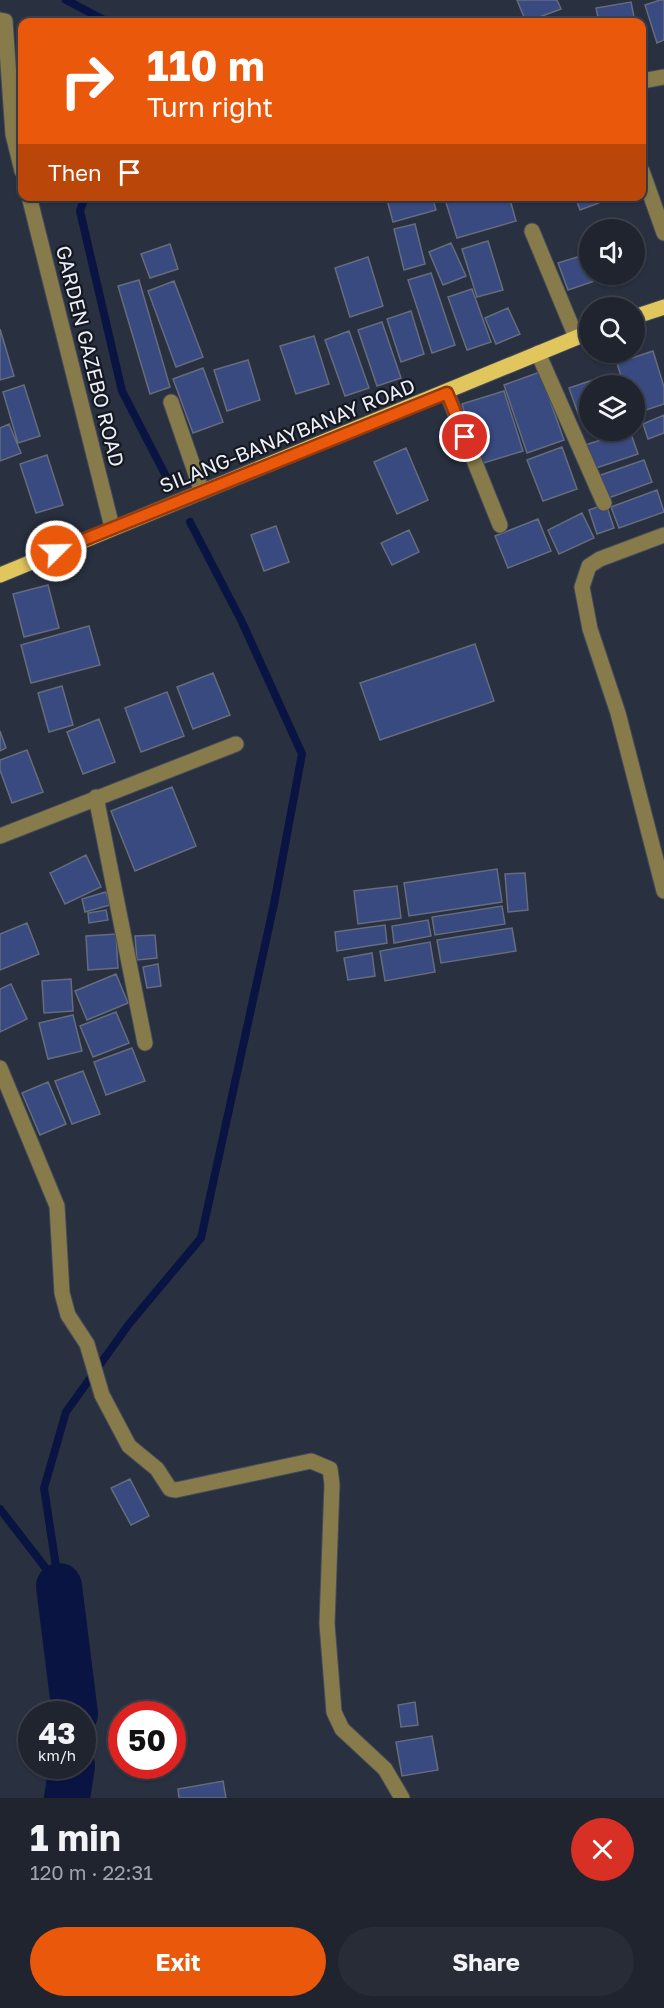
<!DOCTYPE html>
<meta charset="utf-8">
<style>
:root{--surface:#1f242f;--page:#272c37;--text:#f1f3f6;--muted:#a1a4aa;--line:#3c414b;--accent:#ea580c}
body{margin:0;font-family:"Golos Text",sans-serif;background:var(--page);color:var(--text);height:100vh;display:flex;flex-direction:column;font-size:22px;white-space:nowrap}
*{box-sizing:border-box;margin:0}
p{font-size:20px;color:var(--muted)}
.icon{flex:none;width:33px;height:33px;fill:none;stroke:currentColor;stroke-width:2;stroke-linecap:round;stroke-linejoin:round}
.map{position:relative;height:1798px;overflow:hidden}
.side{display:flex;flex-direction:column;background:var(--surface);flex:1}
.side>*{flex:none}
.banner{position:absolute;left:18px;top:18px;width:628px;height:183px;border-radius:12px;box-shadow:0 2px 4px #0004,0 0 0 2px var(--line);background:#ea580c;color:#fff;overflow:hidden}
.controls{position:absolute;left:579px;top:219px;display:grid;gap:12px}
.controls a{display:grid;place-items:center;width:66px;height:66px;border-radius:50%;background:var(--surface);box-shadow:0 2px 4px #0004,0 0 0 2px var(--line);font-size:30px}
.speed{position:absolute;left:18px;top:1701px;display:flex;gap:12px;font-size:30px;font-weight:700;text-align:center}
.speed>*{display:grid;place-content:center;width:78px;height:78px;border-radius:50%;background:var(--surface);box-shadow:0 2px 4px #0004,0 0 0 2px var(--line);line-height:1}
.speed small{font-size:15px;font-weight:400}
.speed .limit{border:9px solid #d22;background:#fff;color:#111}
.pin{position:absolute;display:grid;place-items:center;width:51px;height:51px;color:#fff;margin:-26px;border:3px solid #fff;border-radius:50%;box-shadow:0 2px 6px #0007}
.me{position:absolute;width:66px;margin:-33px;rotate:67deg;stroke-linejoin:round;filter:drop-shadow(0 0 4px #0008)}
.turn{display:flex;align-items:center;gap:21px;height:126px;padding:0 30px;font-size:27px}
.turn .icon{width:78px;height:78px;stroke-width:2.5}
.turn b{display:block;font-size:42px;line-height:51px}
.then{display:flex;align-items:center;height:57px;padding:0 30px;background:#0003;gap:12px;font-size:22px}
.round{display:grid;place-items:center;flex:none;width:63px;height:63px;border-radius:32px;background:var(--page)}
.overview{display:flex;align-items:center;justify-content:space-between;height:102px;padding:0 30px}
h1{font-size:36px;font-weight:700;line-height:45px}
.primary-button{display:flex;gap:12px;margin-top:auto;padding:12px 30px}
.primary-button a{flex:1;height:69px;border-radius:36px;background:var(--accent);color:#fff;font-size:24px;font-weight:700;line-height:69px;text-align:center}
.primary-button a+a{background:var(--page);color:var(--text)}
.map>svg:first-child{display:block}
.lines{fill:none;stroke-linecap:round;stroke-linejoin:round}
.stream{stroke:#091443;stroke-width:8}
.river{stroke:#091443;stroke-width:46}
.building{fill:#384a7f;stroke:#656c7e;stroke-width:1.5}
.minor-casing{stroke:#444b59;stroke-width:17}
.major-casing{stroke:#444b59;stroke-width:17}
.minor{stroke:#877b4c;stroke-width:15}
.major{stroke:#e0c65d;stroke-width:15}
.route-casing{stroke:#983908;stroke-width:15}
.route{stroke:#ea580c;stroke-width:10}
.labels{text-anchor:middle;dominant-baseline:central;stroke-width:4.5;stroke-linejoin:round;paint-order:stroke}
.street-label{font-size:20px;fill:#eaeff9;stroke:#15181f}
</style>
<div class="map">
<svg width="664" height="1798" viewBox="0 0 664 1798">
<rect width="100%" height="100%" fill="#29303f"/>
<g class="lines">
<path class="stream" d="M66,0l42,22
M85,196l-5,15 42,180 46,89
M0,1509l58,75
M59,1586l-15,-98 22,-76 63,-88 72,-86 73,-334 28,-150 -60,-132 -52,-100"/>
<path class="river" d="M59,1586l16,128
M67,1798l5,-32"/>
</g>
<path class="building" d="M517,0h40l4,9 -35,13z
M660,0h4v40l-7,3 -12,-38z
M631,2l4,20h-36l-3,-14z
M386,196h46l4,14 -43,12z
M444,196h65l7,25 -59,17z
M575,196h42l-37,14z
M415,224l10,40 -21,6 -10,-41z
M488,241l15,49 -26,7 -15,-48z
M451,243l15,33 -23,9 -14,-33z
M170,244l8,25 -28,9 -9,-24z
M590,253v21l19,2 -41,14 -10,-27z
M368,257l15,49 -33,11 -15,-49z
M431,273l24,72 -23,8 -24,-73z
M139,280l31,107 -20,7 -32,-108z
M174,281l29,76 -27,10 -28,-76z
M472,289l19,53 -24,8 -19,-53z
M508,308l12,26 -24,10 -11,-26z
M411,311l13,43 -23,8 -14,-43z
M382,322l19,56 -24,8 -19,-56z
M0,329l14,47 -14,4z
M349,331l20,57 -24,8 -20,-56z
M314,336l15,48 -33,10 -16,-48z
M653,351l11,36v17l-30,10v-28h-10l-7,-23z
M248,360l12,40 -33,11 -13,-41z
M203,368l20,54 -30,11 -20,-54z
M540,372l24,68 -37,13 -23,-68z
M605,376l4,10h-19v27l-11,3 -10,-28z
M24,385l16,51 -22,7 -15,-51z
M504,391l19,60 -43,13 -18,-60z
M664,415v18l-16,6 -5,-15z
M9,424l12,29 -21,8v-33z
M630,431l8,23 -45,15 -8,-24z
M562,447l15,42 -34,12 -16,-41z
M406,448l22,52 -31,14 -23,-52z
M47,455l16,50 -27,8 -16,-49z
M644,460l8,22 -49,18 -8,-23z
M657,490l7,22 -45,16 -8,-21z
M606,504l8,24 -17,6 -8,-24z
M582,513l12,25 -35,16 -11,-24z
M538,519l13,32 -43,17 -13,-32z
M276,526l13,36 -25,9 -13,-36z
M409,530l10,22 -27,13 -11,-22z
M48,585l11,43 -35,9 -11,-43z
M89,626l11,39 -69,18 -10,-38z
M475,644l19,57 -114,39 -20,-57z
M213,673l17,42 -37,14 -16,-42z
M62,686l11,39 -24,7 -11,-39z
M167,692l17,44 -43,16 -16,-44z
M99,719l16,43 -32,12 -16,-42z
M0,731l6,17 -6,3z
M27,750l16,42 -31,11 -12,-33v-10z
M172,787l24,59 -61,25 -24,-60z
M86,855l15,32 -36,17 -15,-31z
M497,869l5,33 -93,14 -5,-33z
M525,873l3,37 -20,2 -3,-38z
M397,886l4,32 -43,6 -4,-33z
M106,892l4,13 -25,7 -3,-13z
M502,906l3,18 -70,11 -3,-18z
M106,910l2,10 -19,3 -1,-10z
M428,920l3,16 -37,7 -2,-17z
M27,923l12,31 -39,16v-36z
M385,925l2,18 -50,8 -2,-19z
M512,928l4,23 -75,12 -4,-23z
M116,934l2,34 -30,2 -2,-34z
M155,935l2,23 -20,2 -2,-24z
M430,942l5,30 -50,9 -5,-30z
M372,953l3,23 -27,4 -4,-22z
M158,964l3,22 -14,2 -4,-21z
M116,974l12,29 -41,17 -12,-29z
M71,979l2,32 -29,2 -2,-32z
M11,984l16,35 -27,13v-43z
M116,1012l13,31 -36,14 -13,-31z
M73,1015l9,36 -34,8 -9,-36z
M132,1048l13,33 -39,14 -12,-33z
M83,1071l17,43 -28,10 -17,-43z
M48,1082l18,42 -26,11 -18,-42z
M130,1479l19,37 -18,9 -20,-37z
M415,1702l3,23 -17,2 -3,-22z
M432,1736l6,34 -36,6 -6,-34z
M223,1781l3,17h-47l-1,-9z"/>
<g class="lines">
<defs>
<path id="minor" d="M0,20l5,1 8,113 9,37
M642,81l22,-4
M642,171l22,62
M29,196l83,331
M532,231l44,106
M538,353l66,150
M447,393l53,132
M171,402l31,90
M664,535l-64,24 -11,7 -7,21 8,42 28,84 46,178
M96,797l49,246
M0,836l236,-92
M0,1068l57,138 5,87 6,22 19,29 15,51 27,51 28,23 13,20 6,1 135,-29 19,8 2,15 -5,140 7,88 8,17 43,40 17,29"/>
<path id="major" d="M634,317l30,-10
M0,575l590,-243"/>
</defs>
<use href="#minor" class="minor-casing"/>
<use href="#major" class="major-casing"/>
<use href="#minor" class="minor"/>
<use href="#major" class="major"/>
</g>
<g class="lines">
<defs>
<path id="route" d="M56,551l391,-158 18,44"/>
</defs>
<use href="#route" class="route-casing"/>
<use href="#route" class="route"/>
</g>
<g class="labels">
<g class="street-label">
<text transform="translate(91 356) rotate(76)">GARDEN GAZEBO ROAD</text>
<text transform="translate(287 435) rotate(-22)">SILANG-BANAYBANAY ROAD</text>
</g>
</g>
</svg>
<div class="controls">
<a><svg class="icon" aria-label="sound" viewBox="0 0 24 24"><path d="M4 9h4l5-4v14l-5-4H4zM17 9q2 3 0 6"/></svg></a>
<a><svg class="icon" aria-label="search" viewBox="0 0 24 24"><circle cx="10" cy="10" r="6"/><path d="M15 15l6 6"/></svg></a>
<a><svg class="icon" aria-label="layers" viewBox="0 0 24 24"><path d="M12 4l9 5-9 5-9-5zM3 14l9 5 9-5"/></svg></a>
</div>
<div class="speed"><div>43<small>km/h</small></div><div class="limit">50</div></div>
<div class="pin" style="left:465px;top:437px;background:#d93025"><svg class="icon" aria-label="arrive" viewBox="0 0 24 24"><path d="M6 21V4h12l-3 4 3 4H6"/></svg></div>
<svg class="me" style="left:56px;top:551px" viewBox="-20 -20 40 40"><circle r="17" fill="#ea580c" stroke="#fff" stroke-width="3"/><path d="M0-11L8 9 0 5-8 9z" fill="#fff"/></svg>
<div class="banner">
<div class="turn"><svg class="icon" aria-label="right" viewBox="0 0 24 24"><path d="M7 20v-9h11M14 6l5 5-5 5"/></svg><div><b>110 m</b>Turn right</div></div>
<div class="then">Then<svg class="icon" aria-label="arrive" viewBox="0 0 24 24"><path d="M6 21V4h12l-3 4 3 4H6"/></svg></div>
</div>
</div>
<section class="side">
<div class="overview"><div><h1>1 min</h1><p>120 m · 22:31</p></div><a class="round" style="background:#d93025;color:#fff"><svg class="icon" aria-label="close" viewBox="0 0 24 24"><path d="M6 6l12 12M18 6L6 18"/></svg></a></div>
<div class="primary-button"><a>Exit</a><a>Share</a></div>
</section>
